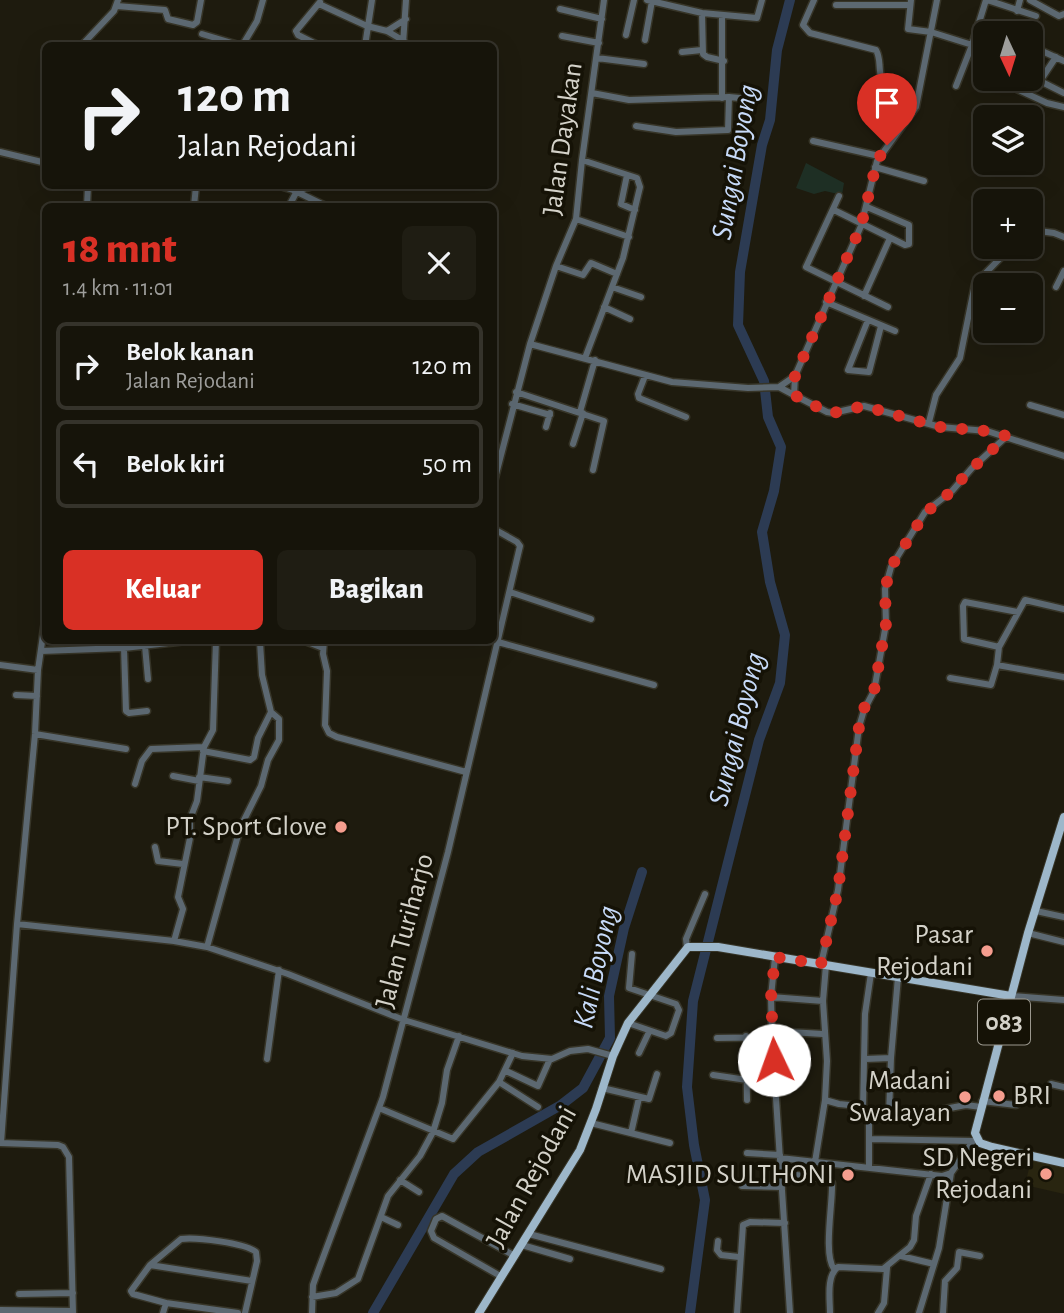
<!DOCTYPE html>
<html lang="id">
<meta charset="utf-8">
<style>
:root{--surface:#16140a;--page:#1f1d13;--text:#f1f3f6;--muted:#9e9e9c;--line:#35332b;--accent:#d93025}
body{margin:0;font-family:"Alegreya Sans",sans-serif;background:var(--page);color:var(--text);height:100vh;display:flex;flex-direction:column;font-size:26px;white-space:nowrap}
*{box-sizing:border-box;margin:0}
p{font-size:23px;color:var(--muted)}
.icon{flex:none;width:38px;height:38px;fill:none;stroke:currentColor;stroke-width:2;stroke-linecap:round;stroke-linejoin:round}
.map{position:relative;flex:1;overflow:hidden}
.drawer{position:absolute;left:42px;top:203px;width:455px;height:441px;display:flex;flex-direction:column;background:var(--surface);border-radius:10px;box-shadow:0 7px 28px #0002,0 0 0 2px var(--line)}
.drawer>*{flex:none}
.top-card{position:absolute;left:42px;top:42px;width:455px;height:147px;border-radius:10px;box-shadow:0 7px 28px #0002,0 0 0 2px var(--line);background:#16140a;color:var(--text);overflow:hidden}
.needle{width:46px;rotate:176deg}
.buttons{position:absolute;left:973px;top:21px;display:grid;gap:14px}
.buttons a{display:grid;place-items:center;width:70px;height:70px;border-radius:10px;background:var(--surface);box-shadow:0 7px 28px #0002,0 0 0 2px var(--line);font-size:35px}
.pin{position:absolute;display:grid;place-items:center;width:60px;height:60px;color:#fff;margin:-72px -30px;border-radius:50% 50% 50% 0;rotate:-45deg;box-shadow:0 0 7px #0007}
.pin .icon{rotate:45deg}
.me{position:absolute;width:77px;margin:-38px;rotate:357deg;stroke-linejoin:round;filter:drop-shadow(0 0 5px #0008)}
.turn{display:flex;align-items:center;gap:24px;height:147px;padding:0 21px;font-size:32px}
.turn .icon{width:91px;height:91px;stroke-width:2.5}
.turn b{display:block;font-size:49px;line-height:60px}
.round{display:grid;place-items:center;flex:none;width:74px;height:74px;border-radius:10px;background:var(--page)}
.head{display:flex;align-items:center;justify-content:space-between;height:119px;padding:0 21px}
h1{font-size:42px;font-weight:800;line-height:52px;color:var(--accent)}
.primary-button{display:flex;gap:14px;margin-top:auto;padding:14px 21px}
.primary-button a{flex:1;height:80px;border-radius:10px;background:var(--accent);color:#fff;font-size:28px;font-weight:800;line-height:80px;text-align:center}
.primary-button a+a{background:var(--page);color:var(--text)}
ul{padding:0;list-style:none}
li{display:flex;align-items:center;gap:21px;height:88px;margin:0 14px 10px;padding:0 7px;border:4px solid var(--line);border-radius:10px}
li div{flex:1}
li b{display:block;font-size:26px}
li em{font-style:normal}
.map>svg:first-child{display:block}
.built{fill:#292510}
.green{fill:#1e2f24}
.lines{fill:none;stroke-linecap:round;stroke-linejoin:round}
.river{stroke:#2c3b53;stroke-width:10}
.minor-casing{stroke:#373528;stroke-width:9}
.major-casing{stroke:#373528;stroke-width:10}
.minor{stroke:#5c6871;stroke-width:6}
.major{stroke:#9db7ca;stroke-width:8}
.route{stroke:#d93025;stroke-width:12;stroke-dasharray:0 21.6}
.poi-dot{fill:#f59d8e;stroke:#151206;stroke-width:2.5}
.labels{text-anchor:middle;dominant-baseline:central;stroke-width:7;stroke-linejoin:round;paint-order:stroke}
.shield{fill:#151206;stroke:#9b988e;stroke-width:2}
.shield-label{font-size:26px;font-weight:bold;fill:#d4d2c9}
.street-label{font-size:28px;fill:#d4d2c9;stroke:#151206}
.poi-label{font-size:28px;fill:#d4d2c9;stroke:#151206;text-anchor:end}
.water-label{font-size:30px;font-style:italic;fill:#c7daf8;stroke:#151206}
</style>
<div class="map">
<svg width="1064" height="1313" viewBox="0 0 1064 1313">
<rect width="100%" height="100%" fill="#1e1b0e"/>
<path class="built" d="M1032,1156l32,7v31l-39,-9z"/>
<path class="green" d="M806,163l38,20 -2,12 -17,-4 -11,3 -18,-6z"/>
<g class="lines">
<path class="river" d="M373,1313l81,-139 24,-22 83,-47 22,-17 27,-50 -1,-42 15,-68 18,-56
M690,1313l15,-113 -11,-55 -7,-58 6,-86 66,-261 21,-57 5,-48 -15,-53 -8,-50 12,-41 7,-44 -13,-30 -4,-36 -26,-56 2,-53 22,-127 8,-25 7,-70 13,-50"/>
<defs>
<path id="minor" d="M647,0l55,13 55,5 5,-18
M814,0l-11,25 7,8 66,17c4,7 3,13 4,21 1,23 15,30 36,36
M911,0l-3,29 23,3 54,17
M937,0l-21,107 -39,54 -16,65 -66,150 -1,19 33,17 6,1 31,-7 76,21 47,4 77,25
M987,0l49,16
M1030,0l29,16 5,-2
M320,2l-24,29 2,4 22,11
M319,4l48,22 20,5 17,10
M836,5h74
M117,6l48,4 3,9 25,6 4,-3 4,-22
M560,9l42,10
M1017,11l3,-11
M702,13l1,41 4,3 17,4
M722,16v82
M387,31l19,-12
M1010,33l2,-4
M202,34l40,12
M626,35l8,-35
M562,36l37,7
M645,40l7,-39
M403,44l3,-44
M81,46l33,-35 4,-11
M242,46l15,-25 6,-21
M365,46l7,-46
M1031,46l33,15
M682,52l20,-2
M1056,57l-16,24 24,12
M597,58l47,6
M995,79l52,24 17,4
M956,86l16,-41 14,-45
M592,93l37,7 100,-3 21,2
M636,126l40,6 52,-2 1,-33
M813,141l66,15
M0,152l46,11
M582,160l55,18 3,9 -17,71 -38,100
M875,167l49,14
M627,175l-6,29 14,6
M280,186l13,4 33,16
M839,196l-33,71 82,40
M87,206l1,-20
M194,206l2,-20
M289,206l8,-15 16,-5
M834,210l71,35 4,-1v-19l-42,-18
M576,219l53,18
M1031,230l23,3 10,4
M556,266l27,9 8,-12 26,11
M612,287l29,10
M1056,287l8,-16
M864,296l26,-58
M826,302l69,29
M604,307l26,12
M868,320l-20,50 21,2 12,-46
M530,344l142,38 76,6 31,-1 15,8
M645,376l-7,18 1,4 47,19
M779,387l16,-11
M516,392l88,29 -11,49
M512,404l38,11
M1030,405l34,10
M580,412l15,-52
M929,422l7,-27 24,-37 15,-74 36,-37
M546,427l4,-14
M573,444l10,-31
M494,482l36,-138 26,-78 20,-47 6,-59 22,-160
M510,592l81,27
M1064,609l-39,-9 -26,47 -2,18 67,12
M239,640l66,1 18,7
M324,640l-1,14 4,17 -2,54 4,8 8,4 129,35
M498,642l156,43
M145,646l3,33
M999,647l-35,-8 -1,-33 2,-4 53,10
M124,648l2,63 3,2 18,-2
M41,651l83,-3 71,-8
M0,665l38,5
M950,678l41,7 6,-20
M16,695l21,1
M35,734l91,15
M203,751l47,9 4,-3 4,-19 13,-26 -9,-37 -2,-33
M173,776l26,5
M199,777l29,4
M135,784l7,-23 9,-12 53,-2
M155,847l3,14 25,3
M1036,911l28,6
M17,924l157,17 33,6 81,27 116,46 118,36 30,3 18,-8 18,-2 25,7
M1028,933l36,9
M174,941l9,-32 -5,-12 12,-59v-19l7,-18 7,-54 9,-17 3,-90
M207,947l33,-119 21,-42 7,-26 11,-20v-21l-8,-7
M687,948l-1,-9 19,-45
M775,957l-4,40 1,40 18,276
M821,964l17,-74 21,-163 5,-17 10,-19 12,-67 -1,-35 6,-22 34,-55 27,-21 20,-23 35,-32
M826,965l-3,36 4,60 -2,39 14,4 20,2 10,7 11,2h32l54,-10 15,2
M1011,996l53,4
M771,997l52,4
M628,1023l38,13 5,-3 8,-23 -3,-6 -47,-16 3,-34
M772,1031l51,3
M746,1036l1,64
M717,1038l55,-1
M639,1053l10,-21
M267,1059l12,-89
M865,1059l26,-1
M506,1071l32,15 12,-27
M713,1075l34,5
M499,1082l39,25
M1051,1084l13,3
M602,1088l47,11 8,-25
M982,1101l34,4 6,-4
M379,1108l74,31 46,-57 14,-29
M863,1108l2,-94 6,-41
M869,1113v55
M889,1115l2,-57 7,-81
M591,1123l79,20
M631,1133l8,-35
M870,1139l103,2
M0,1143l58,2 5,2 6,10 4,156
M1,1143l16,-219 18,-190 3,-64 8,-56
M747,1153l33,2
M780,1158l162,18 9,-3 22,-32 4,-2
M815,1162l10,-62
M781,1173l46,6 5,4c1,19 -9,72 2,86
M400,1180l19,12
M742,1186l40,1
M381,1217l17,8
M529,1234l132,35
M718,1241l-1,9 4,5 18,2
M522,1245l48,14
M901,1256l33,8
M150,1265l102,16
M502,1277l-68,-39 -3,-7 5,-12 6,-3 73,40
M19,1294l54,-1
M312,1297l24,-4 22,-14 30,-83 32,-40 13,-24 9,-29 5,-33 12,-34
M166,1303l-33,-9 -2,-3 19,-26 31,-26c15,-2 64,4 75,13l1,9 -12,52
M0,1310l73,1
M163,1313l3,-10 72,10
M312,1313l1,-28 5,-14 65,-174 65,-245 72,-306 -3,-4 -23,-13
M737,1313l6,-88 7,-3 35,1
M830,1313c0,-14 -4,-37 8,-46l45,2 27,-22 4,-7 2,-24 15,-42
M878,1313l6,-10 3,-35
M919,1313l20,-65 12,-75
M943,1313l2,-32 12,-13 2,-16 21,4"/>
<path id="major" d="M1064,817l-36,116 -53,200 5,10 12,4 72,16
M479,1313l101,-163 16,-41 17,-53 15,-33 60,-76h30l293,49"/>
</defs>
<use href="#minor" class="minor-casing"/>
<use href="#major" class="major-casing"/>
<use href="#minor" class="minor"/>
<use href="#major" class="major"/>
</g>
<g class="lines">
<path class="route" d="M774,1060l-3,-63 4,-40 46,7 17,-74 21,-163 4,-17 11,-19 12,-67 -1,-35 6,-22 34,-54 27,-22 13,-16 42,-39 -20,-5 -47,-4 -76,-21 -31,7 -6,-1 -33,-17 1,-19 66,-150 16,-65 10,-16"/>
</g>
<g class="poi-dot">
<circle cx="341" cy="827" r="7"/>
<circle cx="987" cy="951" r="7"/>
<circle cx="999" cy="1096" r="7"/>
<circle cx="965" cy="1097" r="7"/>
<circle cx="1046" cy="1174" r="7"/>
<circle cx="848" cy="1175" r="7"/>
</g>
<g class="labels">
<rect class="shield" x="978" y="999.5" width="52" height="45" rx="5"/>
<g class="shield-label">
<text x="1004" y="1022">083</text>
</g>
<g class="street-label">
<text transform="translate(563 139) rotate(-82)">Jalan Dayakan</text>
<text transform="translate(405 931) rotate(-75)">Jalan Turiharjo</text>
<text transform="translate(532 1177) rotate(-61)">Jalan Rejodani</text>
</g>
<g class="poi-label">
<text x="327" y="827">PT. Sport Glove</text>
<text x="973" y="935">Pasar<tspan x="973" dy="32">Rejodani</tspan></text>
<text x="951" y="1081">Madani<tspan x="951" dy="32">Swalayan</tspan></text>
<text x="1013" y="1096" text-anchor="start">BRI</text>
<text x="1032" y="1158">SD Negeri<tspan x="1032" dy="32">Rejodani</tspan></text>
<text x="834" y="1175">MASJID SULTHONI</text>
</g>
<g class="water-label">
<text transform="translate(735 162) rotate(-80)">Sungai Boyong</text>
<text transform="translate(737 729) rotate(-76)">Sungai Boyong</text>
<text transform="translate(596 967) rotate(-78)">Kali Boyong</text>
</g>
</g>
</svg>
<div class="buttons">
<a><svg class="needle" viewBox="-14 -14 28 28"><path d="M0-13l5 13h-10z" fill="#e53935"/><path d="M0 13l5-13h-10z" fill="#9e9e9c"/></svg></a>
<a><svg class="icon" aria-label="layers" viewBox="0 0 24 24"><path d="M12 4l9 5-9 5-9-5zM3 14l9 5 9-5"/></svg></a>
<a>+</a>
<a>−</a>
</div>
<div class="pin" style="left:887px;top:145px;background:#d93025"><svg class="icon" aria-label="arrive" viewBox="0 0 24 24"><path d="M6 21V4h12l-3 4 3 4H6"/></svg></div>
<svg class="me" style="left:774px;top:1060px" viewBox="-20 -20 40 40"><circle r="19" fill="#fff"/><path d="M0-13L10 11 0 6-10 11z" fill="#d93025"/></svg>
<div class="top-card">
<div class="turn"><svg class="icon" aria-label="right" viewBox="0 0 24 24"><path d="M7 20v-9h11M14 6l5 5-5 5"/></svg><div><b>120 m</b>Jalan Rejodani</div></div>
</div>
<section class="drawer">
<div class="head"><div><h1>18 mnt</h1><p>1.4 km · 11:01</p></div><a class="round"><svg class="icon" aria-label="close" viewBox="0 0 24 24"><path d="M6 6l12 12M18 6L6 18"/></svg></a></div>
<ul>
<li><svg class="icon" aria-label="right" viewBox="0 0 24 24"><path d="M7 20v-9h11M14 6l5 5-5 5"/></svg><div><b>Belok kanan</b><p>Jalan Rejodani</p></div><em>120 m</em></li>
<li><svg class="icon" aria-label="left" viewBox="0 0 24 24"><path d="M17 20v-9H6M10 6l-5 5 5 5"/></svg><div><b>Belok kiri</b></div><em>50 m</em></li>
</ul>
<div class="primary-button"><a>Keluar</a><a>Bagikan</a></div>
</section>
</div>
